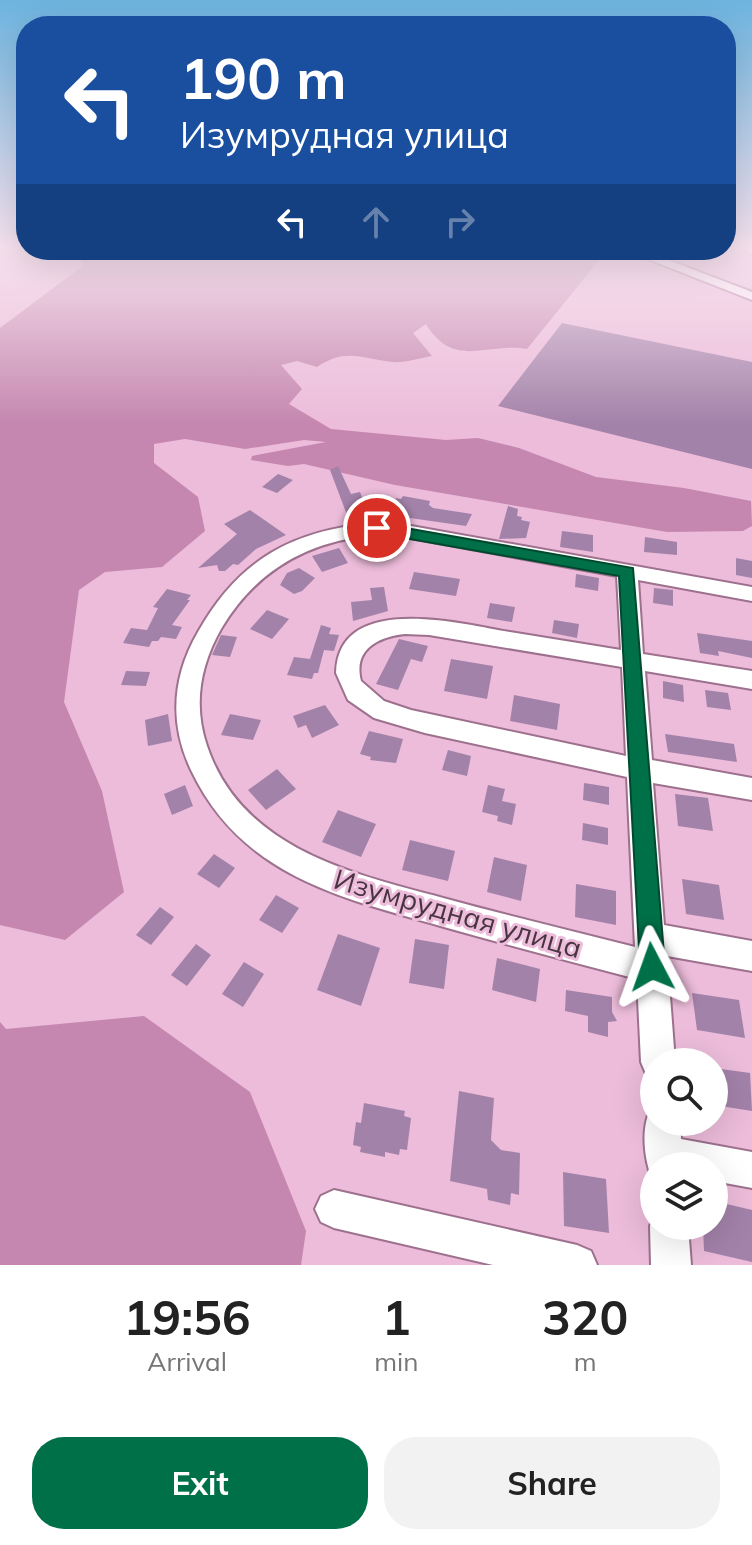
<!DOCTYPE html>
<meta charset="utf-8">
<style>
:root{--surface:#fff;--page:#f2f2f2;--text:#222;--muted:#767676;--accent:#007049}
body{margin:0;font-family:Mulish,sans-serif;background:var(--page);color:var(--text);height:100vh;display:flex;flex-direction:column;font-size:30px;white-space:nowrap}
*{box-sizing:border-box;margin:0}
p{font-size:26px;color:var(--muted)}
.icon{flex:none;width:44px;height:44px;fill:none;stroke:currentColor;stroke-width:2;stroke-linecap:round;stroke-linejoin:round}
.map{position:relative;height:1265px;overflow:hidden}
.panel{display:flex;flex-direction:column;background:var(--surface);flex:1}
.panel>*{flex:none}
.guide{position:absolute;left:16px;top:16px;width:720px;height:244px;border-radius:32px;box-shadow:0 8px 32px #0002;background:#1a4fa0;color:#fff;overflow:hidden}
.controls{position:absolute;left:640px;top:1048px;display:grid;gap:16px}
.controls a{display:grid;place-items:center;width:88px;height:88px;border-radius:50%;background:var(--surface);box-shadow:0 8px 32px #0002;font-size:40px}
.pin{position:absolute;display:grid;place-items:center;width:68px;height:68px;color:#fff;margin:-34px;border:4px solid #fff;border-radius:50%;box-shadow:0 2px 8px #0007}
.me{position:absolute;width:88px;margin:-44px;rotate:356deg;stroke-linejoin:round;filter:drop-shadow(0 0 6px #0008)}
.turn{display:flex;align-items:center;gap:28px;height:168px;padding:0 32px;font-size:36px}
.turn .icon{width:104px;height:104px;stroke-width:2.5}
.turn b{display:block;font-size:56px;line-height:68px}
.lanes{display:flex;align-items:center;height:76px;padding:0 32px;background:#0003;justify-content:center;gap:40px;direction:ltr}
.lanes .off{opacity:.35}
.eta{display:flex;justify-content:space-evenly;align-items:center;height:136px;text-align:center}
.eta b{font-size:48px;font-weight:700;line-height:56px}
.primary-button{display:flex;gap:16px;margin-top:auto;padding:16px 32px}
.primary-button a{flex:1;height:92px;border-radius:32px;background:var(--accent);color:#fff;font-size:32px;font-weight:700;line-height:92px;text-align:center}
.primary-button a+a{background:var(--page);color:var(--text)}
.map>svg:first-child{display:block}
.green{fill:#c587af}
.building{fill:#a382a9}
.lines{fill:none;stroke-linecap:round;stroke-linejoin:round}
.minor-casing{stroke:#9d718d;stroke-width:4}
.minor{fill:#fff;fill-rule:evenodd}
.route{fill:#007049;stroke:#00492f;stroke-width:2}
.labels{text-anchor:middle;dominant-baseline:central;stroke-width:6;stroke-linejoin:round;paint-order:stroke}
.street-label{font-size:28px;fill:#493542;stroke:#ecbcda}
</style>
<div class="map">
<svg width="752" height="1265" viewBox="0 0 752 1265">
<rect width="100%" height="100%" fill="#ecbcda"/>
<path class="green" d="M69,250h520l14,5 -76,94c-41,-7 -73,21 -101,-25l-13,9 19,23c-12,2 -27,7 -39,6 -31,-3 -47,-15 -76,5l-20,-6 -16,4 21,24 -13,15 42,25 115,11 32,-2 41,10 77,29 88,11 67,13 1,25 -9,5 -76,1 -272,-47 -91,-21 -16,2 -37,-6 1,-4 74,-14 -22,-2 -59,9 -60,-10 -31,5v19l44,34 7,34 -43,36 -57,5 -26,18 -15,112 38,89 22,101 -59,48 -65,-15v-597l84,-63z
M144,1016l106,76 56,139 -5,34h-301v-243l6,7z"/>
<path class="building" d="M562,323l190,39v107l-254,-63z
M338,466l13,28 9,-2 8,20 -21,3 -17,-45z
M278,474l15,6 -16,13 -15,-6z
M403,496l27,5 -1,4 4,3 39,6 -6,12 -70,-10 1,-3 -8,-1 7,-14 5,1z
M508,506l10,3 -1,7 5,1 -1,3 9,2 -4,16 -27,1z
M250,510l36,25 -30,14 -18,16 -5,-1 -8,7h-6l-2,-6 -19,3 39,-34 -13,-10z
M562,531l31,4v17l-33,-5z
M645,537l32,5v13l-33,-3z
M339,548l9,15 -26,9 -10,-16z
M736,558l16,3v17l-16,-3z
M299,568l16,10 -13,13 -8,3 -14,-9 7,-12z
M414,572l46,7 -4,17 -47,-7z
M576,574l23,4 -1,13 -23,-4z
M384,587l4,24 -35,10 -2,-19 21,-2 -2,-12z
M654,588l19,2v16l-20,-3z
M167,589l24,6 -4,5h3l-18,25 10,2 -6,12 -15,-2 -3,4h-6l-3,6 -26,-4 8,-15 16,2 11,-22 -5,-1z
M490,603l25,4 -3,15 -25,-4z
M267,610l22,9 -17,20 -22,-10z
M554,620l25,4 -2,14 -25,-5z
M321,625l10,3 -2,6 10,1 -5,16 -10,-1 -6,23h-4l-2,6 -25,-4 7,-18 16,2z
M697,633l55,8v17l-34,-7 1,5 -19,-3z
M221,635l16,2 -7,20 -18,-2z
M399,639l29,7 -6,16 -11,-3 -13,31 -22,-6z
M451,659l42,7 -6,33 -43,-8z
M126,671l24,1 -4,14 -25,-1z
M663,681l20,4 1,17 -21,-4z
M705,690l23,3 3,17 -24,-3z
M514,695l46,9 -3,26 -47,-9z
M325,705l14,20 -27,13 -6,-13 -8,3 -5,-12z
M168,714l4,27 -24,5 -3,-26z
M230,714l31,6 -8,20 -32,-5z
M369,731l34,8 -7,24 -26,-3 1,-3 -11,-3z
M665,734l69,10 3,18 -69,-10z
M448,750l23,6 -4,20 -25,-6z
M277,769l19,20 -30,21 -18,-20z
M584,783l25,4v18l-26,-5z
M185,785l8,21 -21,9 -8,-21z
M488,785l17,4 -3,12 14,3 -4,21 -15,-4 1,-5 -16,-4z
M675,794l33,4 5,33 -35,-5z
M338,810l38,14 -15,33 -39,-15z
M583,823l25,5v17l-26,-5z
M410,840l45,11 -7,30 -46,-11z
M214,854l21,14 -16,20 -22,-14z
M494,857l33,8 -6,36 -34,-9z
M682,879l37,6 5,35 -38,-6z
M576,884l40,7v34l-41,-8z
M276,895l23,13 -17,25 -23,-13z
M160,907l14,10 -23,28 -15,-10z
M338,934l42,14 -19,58 -44,-16z
M415,939l34,6 -5,44 -35,-6z
M196,944l15,11 -24,31 -16,-11z
M497,958l43,11 -4,33 -44,-12z
M244,962l20,12 -21,33 -21,-13z
M566,990l46,7v15l5,9 -9,1v15l-20,-5v-16l-23,-5z
M692,993l47,7 6,38 -48,-8z
M714,1068l36,5 2,38 -38,-6z
M459,1091l35,7 -3,42 10,10 19,3 -1,42 -8,-2 -1,12 -22,-5 -1,-11 -37,-8z
M364,1103l41,8 -1,5 7,2 -4,32 -7,-1 -1,6 -14,-3v5l-25,-5 1,-5 -8,-2 3,-23 5,1z
M563,1172l43,7 3,54 -45,-7z
M714,1201l38,9v52l-48,-11 -1,-25h11z"/>
<g class="lines">
<defs>
<path id="minor" d="M745,247h7v7l-4,-1z
M625,250h17l110,42v8z
M375,523l25,1 352,63v14l-114,-21 5,74 109,17v18l-107,-18 7,89 100,18v22l-99,-17 11,142 88,16v30l-85,-15 8,106h-21v15l-8,-3 -5,-12 -4,-83c-65,-17 -129,-34 -193,-52 -103,-29 -203,-51 -253,-157 -22,-47 -19,-93 7,-138 41,-73 95,-102 177,-109zM375,535l25,1 217,40 4,74c-37,-6 -74,-12 -111,-18 -48,-8 -172,-41 -174,41l12,27 26,18 51,15 202,44 8,170c-63,-16 -126,-31 -188,-48 -93,-25 -205,-49 -240,-153 -14,-41 -7,-80 14,-117 35,-59 87,-88 154,-94zM405,634l24,1 193,32 4,89 -215,-46 -27,-9 -23,-20c-8,-31 16,-44 44,-47z
M654,1108v14h26l1,17 71,13v36l-38,-7v-15h-60l-2,13c-8,-21 -11,-49 -2,-69z
M334,1190l243,55 14,6 6,14h-104l-159,-37 -13,-6 -6,-13 6,-13z
M654,1216v10h34l3,39h-40l-1,-39z"/>
</defs>
<use href="#minor" class="minor-casing"/>
<use href="#minor" class="minor"/>
</g>
<linearGradient id="sky" x2="0" y2="1"><stop stop-color="#6cb4df"/><stop offset="0.58" stop-color="#f6e1ee"/><stop offset="1" stop-color="#f6e1ee" stop-opacity="0"/></linearGradient>
<rect width="752" height="424" fill="url(#sky)"/>
<path class="route" d="M377,523l256,45 32,399 -3,10 -10,3 -9,-3 -3,-10 -21,-391 -248,-44 -2,-4z"/>
<g class="labels">
<g class="street-label">
<text transform="translate(458 913) rotate(16)">Изумрудная улица</text>
</g>
</g>
</svg>
<div class="controls">
<a><svg class="icon" aria-label="search" viewBox="0 0 24 24"><circle cx="10" cy="10" r="6"/><path d="M15 15l6 6"/></svg></a>
<a><svg class="icon" aria-label="layers" viewBox="0 0 24 24"><path d="M12 4l9 5-9 5-9-5zM3 14l9 5 9-5"/></svg></a>
</div>
<div class="pin" style="left:377px;top:528px;background:#d93025"><svg class="icon" aria-label="arrive" viewBox="0 0 24 24"><path d="M6 21V4h12l-3 4 3 4H6"/></svg></div>
<svg class="me" style="left:652px;top:967px" viewBox="-20 -20 40 40"><path d="M0-17L14 15 0 8-14 15z" fill="#007049" stroke="#fff" stroke-width="4"/></svg>
<div class="guide">
<div class="turn"><svg class="icon" aria-label="left" viewBox="0 0 24 24"><path d="M17 20v-9H6M10 6l-5 5 5 5"/></svg><div><b>190 m</b>Изумрудная улица</div></div>
<div class="lanes"><svg class="icon" aria-label="left" viewBox="0 0 24 24"><path d="M17 20v-9H6M10 6l-5 5 5 5"/></svg><svg class="icon off" aria-label="ahead" viewBox="0 0 24 24"><path d="M12 20V5M6 11l6-6 6 6"/></svg><svg class="icon off" aria-label="right" viewBox="0 0 24 24"><path d="M7 20v-9h11M14 6l5 5-5 5"/></svg></div>
</div>
</div>
<section class="panel">
<div class="eta">
<div><b>19:56</b><p>Arrival</p></div>
<div><b>1</b><p>min</p></div>
<div><b>320</b><p>m</p></div>
</div>
<div class="primary-button"><a>Exit</a><a>Share</a></div>
</section>
